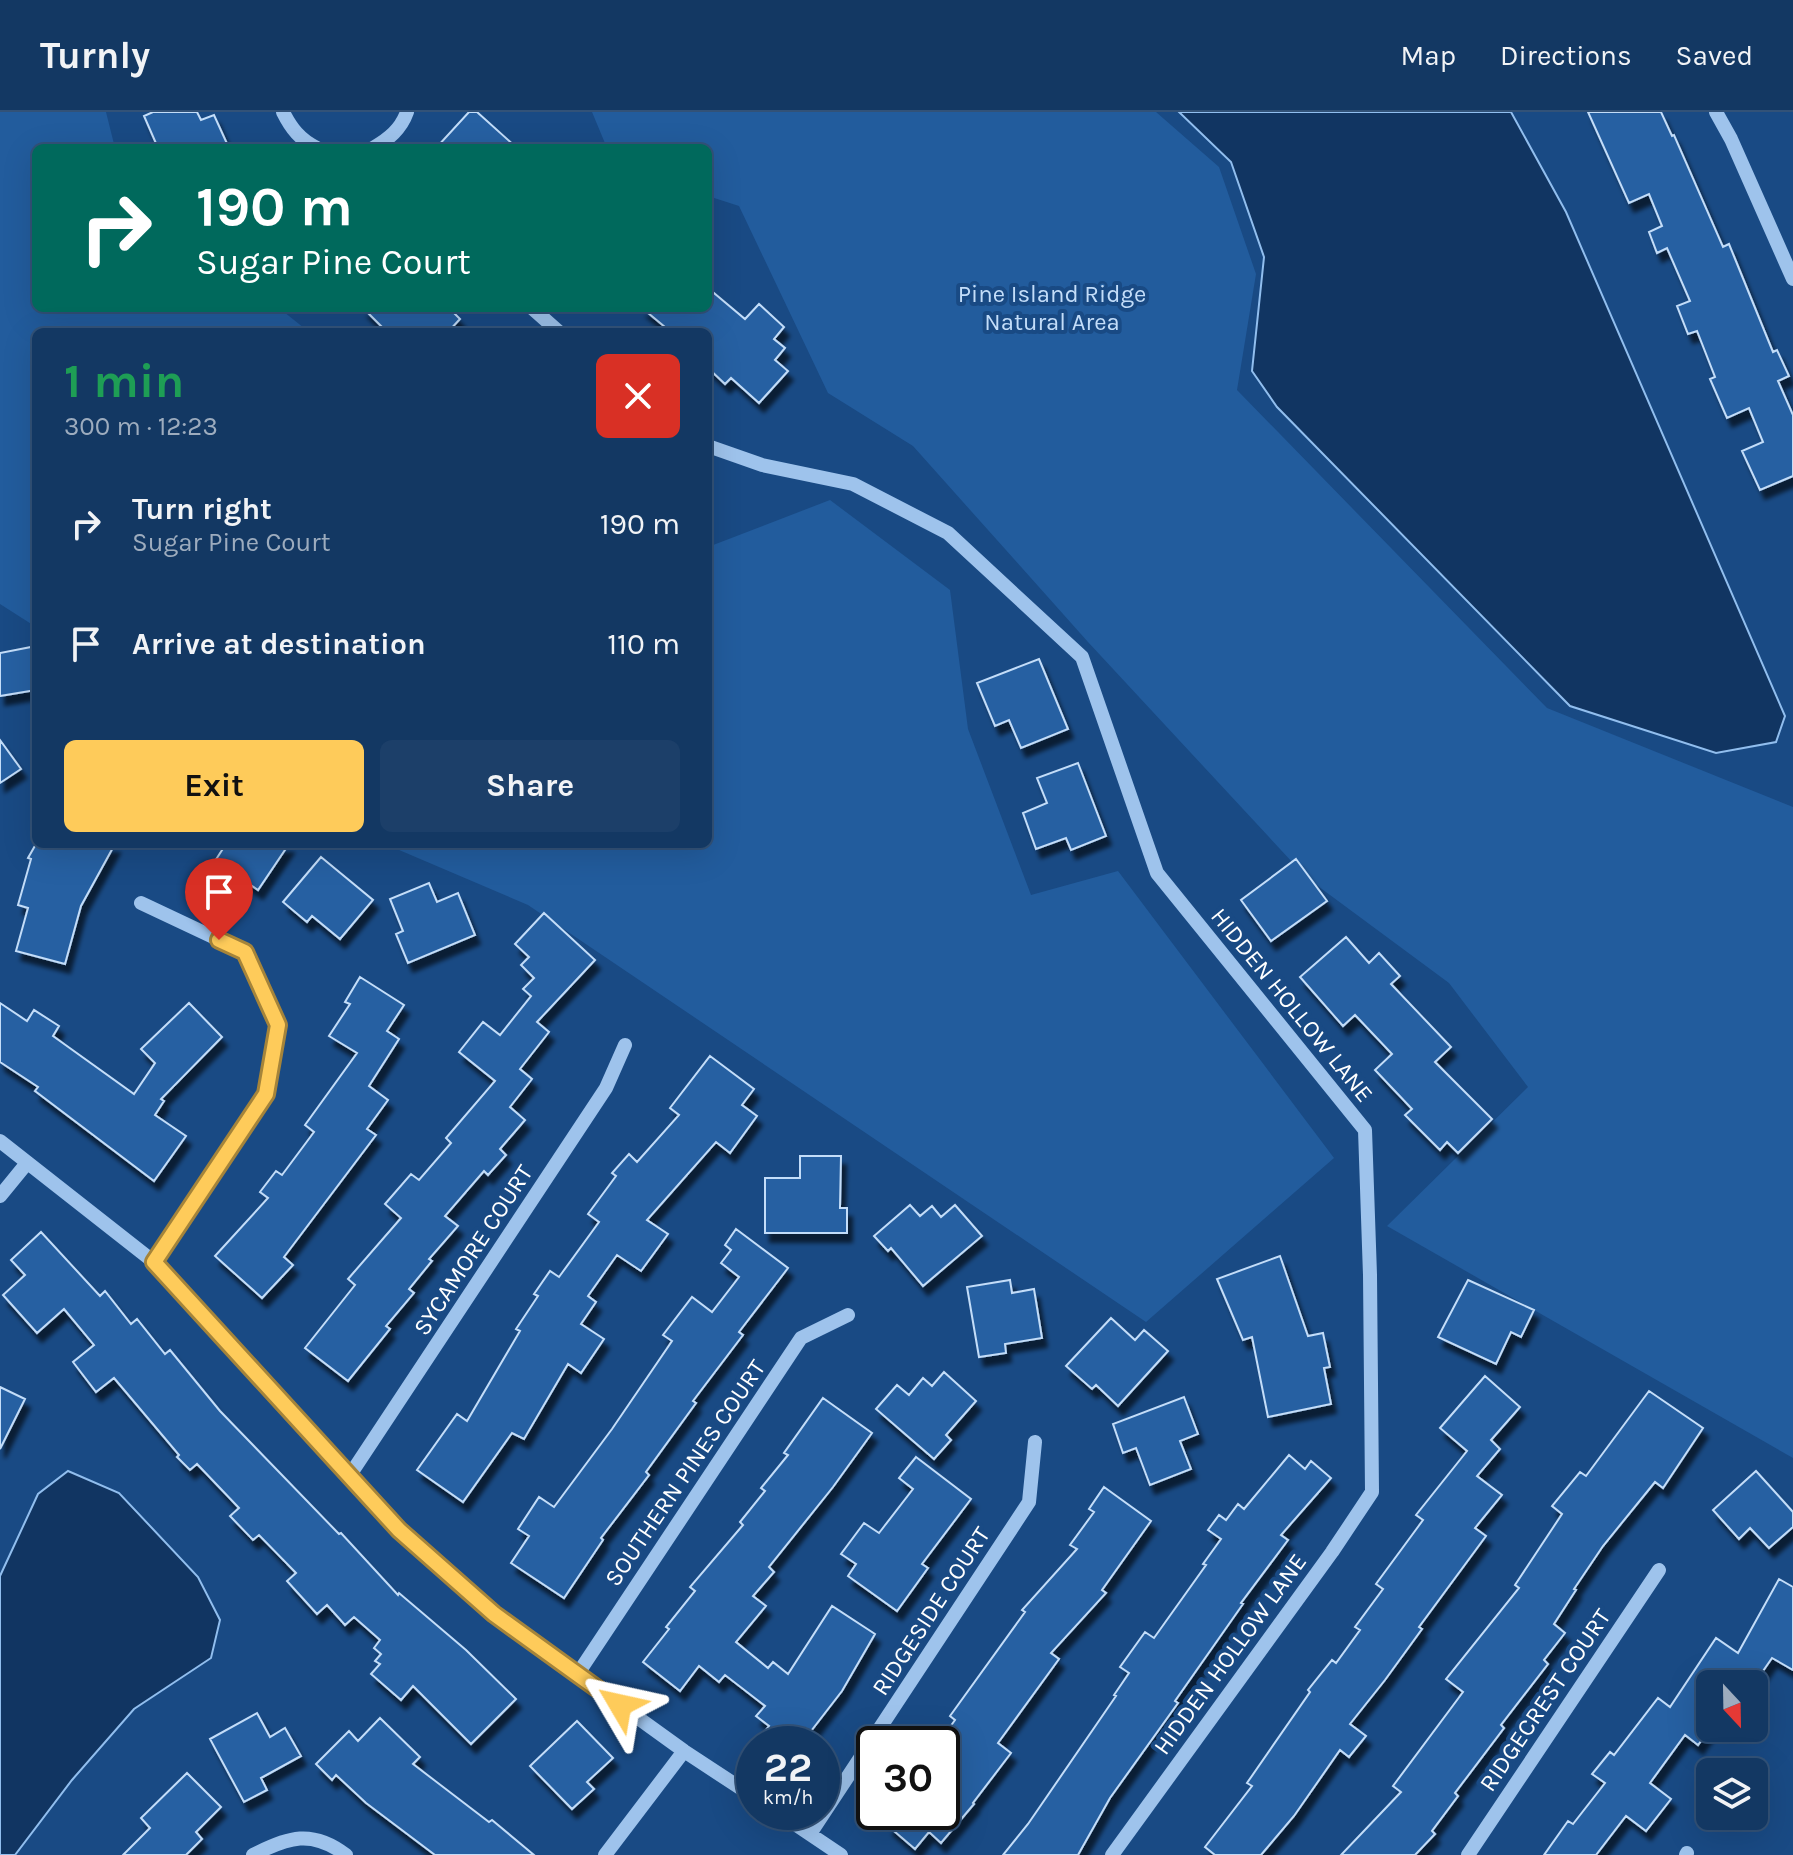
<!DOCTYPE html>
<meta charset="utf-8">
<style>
:root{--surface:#133863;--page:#1c3f69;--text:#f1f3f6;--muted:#9dacbe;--line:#325278;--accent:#fecb5a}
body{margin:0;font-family:Karla,sans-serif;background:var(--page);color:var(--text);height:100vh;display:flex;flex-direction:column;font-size:30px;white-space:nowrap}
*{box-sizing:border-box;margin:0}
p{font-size:26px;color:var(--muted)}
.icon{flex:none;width:44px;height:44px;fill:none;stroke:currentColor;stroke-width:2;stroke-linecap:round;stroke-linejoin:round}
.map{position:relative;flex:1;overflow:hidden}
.drawer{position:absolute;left:32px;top:216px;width:680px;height:520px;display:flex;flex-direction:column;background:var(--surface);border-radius:12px;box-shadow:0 8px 32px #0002,0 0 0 2px var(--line)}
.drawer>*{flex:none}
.guide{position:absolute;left:32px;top:32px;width:680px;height:168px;border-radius:12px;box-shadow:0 8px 32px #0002,0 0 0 2px var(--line);background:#00695c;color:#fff;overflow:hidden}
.needle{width:52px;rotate:158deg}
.fabs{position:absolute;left:1696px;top:1558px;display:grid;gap:16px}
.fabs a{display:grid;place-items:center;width:72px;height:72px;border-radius:12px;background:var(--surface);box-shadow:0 8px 32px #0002,0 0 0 2px var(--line);font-size:40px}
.speed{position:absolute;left:736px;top:1614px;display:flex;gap:16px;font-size:40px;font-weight:700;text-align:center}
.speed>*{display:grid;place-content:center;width:104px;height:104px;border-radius:50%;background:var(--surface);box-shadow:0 8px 32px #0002,0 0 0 2px var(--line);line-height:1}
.speed small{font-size:20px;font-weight:400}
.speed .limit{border:4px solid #111;border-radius:12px;background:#fff;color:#111}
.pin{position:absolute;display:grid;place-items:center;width:68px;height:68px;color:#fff;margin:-82px -34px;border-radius:50% 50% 50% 0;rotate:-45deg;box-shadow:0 0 8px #0007}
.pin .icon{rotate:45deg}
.me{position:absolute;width:88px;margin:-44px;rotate:306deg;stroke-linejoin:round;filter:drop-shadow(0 0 6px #0008)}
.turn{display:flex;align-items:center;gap:28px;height:168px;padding:0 32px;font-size:36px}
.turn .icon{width:104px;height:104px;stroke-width:2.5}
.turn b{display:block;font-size:56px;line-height:68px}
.round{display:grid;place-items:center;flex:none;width:84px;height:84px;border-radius:12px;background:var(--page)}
.overview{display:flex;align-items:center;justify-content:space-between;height:136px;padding:0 32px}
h1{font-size:48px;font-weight:700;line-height:60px;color:#1e9e55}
.cta{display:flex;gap:16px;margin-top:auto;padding:16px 32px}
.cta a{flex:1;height:92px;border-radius:12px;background:var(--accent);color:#111;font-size:32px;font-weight:700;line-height:92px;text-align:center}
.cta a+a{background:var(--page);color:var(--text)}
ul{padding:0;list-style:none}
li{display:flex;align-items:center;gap:24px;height:120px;padding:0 32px}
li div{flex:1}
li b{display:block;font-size:30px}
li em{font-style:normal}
header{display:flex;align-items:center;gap:48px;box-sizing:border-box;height:112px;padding:0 40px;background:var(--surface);border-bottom:2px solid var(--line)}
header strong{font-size:38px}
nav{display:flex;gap:44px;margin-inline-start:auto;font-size:28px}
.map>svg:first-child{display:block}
.green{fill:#225c9d}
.water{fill:#113562;stroke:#91beee;stroke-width:2}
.building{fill:#2861a2;stroke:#c3ddf9;stroke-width:2;filter:url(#shadow)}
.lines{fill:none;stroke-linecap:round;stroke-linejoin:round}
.minor{stroke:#9ec3ec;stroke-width:14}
.route-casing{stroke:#a5843a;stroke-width:20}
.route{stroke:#fecb5a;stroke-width:14}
.labels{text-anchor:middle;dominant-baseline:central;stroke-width:8;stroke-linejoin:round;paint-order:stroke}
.park-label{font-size:24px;fill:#c3ddf9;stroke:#194a84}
.street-label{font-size:24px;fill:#fff;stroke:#194a84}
</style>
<header>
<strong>Turnly</strong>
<nav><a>Map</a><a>Directions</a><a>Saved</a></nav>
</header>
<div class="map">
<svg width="1793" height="1743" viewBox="0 0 1793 1743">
<defs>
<filter id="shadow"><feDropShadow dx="5" dy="9" stdDeviation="2" flood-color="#0009"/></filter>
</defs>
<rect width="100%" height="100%" fill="#194a84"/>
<path class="green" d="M0,0h106l9,36h-79v160h243l30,24h-273v295l-36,-23z
M592,0h564l63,55 37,107 -19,116 310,318 246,99v651l-406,-232 141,-139 -79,-104 -142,-105 -219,-236 -175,-196 -85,-53 -89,-187 -31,-10v-48h-101z
M830,388l120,90 18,139 63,166 87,-24 216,287 -188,164 -618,-417 -143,-61h323v-297z"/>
<path class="water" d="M1179,0h332l55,100 219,504 -9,26 -60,11 -146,-47 -293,-299 -25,-36 12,-114 -33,-95z
M68,1359l51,22 79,84 22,43 -9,38 -77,51 -62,71 -57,75h-15v-279l38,-82z"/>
<path class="building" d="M153,0h44l4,8 13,-5 15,33h-71l-14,-32z
M469,0h8l40,36h-81z
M1588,0h73l11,24 2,-1 49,112 6,-3 44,108 4,-2 12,26 -11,5 15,34v61l-33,14 -18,-39 21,-9 -14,-34 -22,10 -17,-39 5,-2 -18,-46 -9,3 -11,-28 13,-5 -23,-53 -10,5 -8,-21 13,-6 -13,-32 -20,9z
M708,176l37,31 14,-15 25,23 -10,12 11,9 -10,12 13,11 -29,32 -28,-25 -6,6 -17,-16v-36h-37l-29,-24h66z
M363,196h86l11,11 -12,13h-61z
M31,535l5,43 -36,6v-43z
M1039,547l29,70 -47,19 -12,-28 -14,6 -18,-43z
M0,628l21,29 -21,14z
M1078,651l28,73 -35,14 -5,-12 -30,11 -13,-36 24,-10 -10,-25z
M36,732h79l-34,62 -16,58 -49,-13 12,-43 -10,-3 13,-46 -3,-1z
M226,732h63l-31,46 -43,-29z
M321,745l52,43 -33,39 -28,-23 -5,6 -24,-20z
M1296,747l31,42 -56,40 -30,-41z
M429,771l8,19 21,-9 17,42 -67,28 -12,-29 7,-3 -13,-32z
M544,801l51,47 -58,62 12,10 -29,37 12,10 -22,28 15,13 -25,29 6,6 -18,20 -4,-4 -39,45 13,10 -29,33 3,2 -23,28 5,4 -28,33 4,3 -42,52 -43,-33 50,-63 -7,-6 53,-61 -16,-14 26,-30 8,6 32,-37 -5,-5 49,-57 -36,-29 24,-30 17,13 31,-39 -8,-7 11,-11 -13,-13 8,-8 -14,-13z
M1346,825l23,26 10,-10 21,23 -9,8 60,63 -16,15 57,57 -34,34 -11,-11 -7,8 -35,-35 7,-6 -37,-39 17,-16 -37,-39 -12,11 -43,-49z
M360,865l44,28 -17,26 12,8 -30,47 19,14 -21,29 9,6 -92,122 9,8 -31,33 -47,-42 53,-58 -8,-6 16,-21 6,4 32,-43 -9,-7 52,-72 -28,-17 21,-32 -5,-2z
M0,891l27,18 7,-11 25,16 -6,10 81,58 21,-31 -14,-14 48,-46 33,34 -61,62 3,2 -9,14 31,21 -32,45 -119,-90 3,-4 -38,-25z
M710,944l44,33 -12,16 15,11 -27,37 -14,-11 -69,78 21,14 -27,37 -24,-16 -29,41 8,6 -15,22 23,15 -23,34 -13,-9 -44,75 -12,-6 -49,69 -46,-32 40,-56 10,7 53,-90 -4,-2 22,-33 -4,-2 16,-23 9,6 40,-55 -11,-8 28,-38 -4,-3 17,-19 8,8 42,-47 -9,-7z
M800,1044h41l-1,52h7v25h-82v-55h35z
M910,1093l10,11 12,-10 9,11 14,-12 27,31 -59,50 -32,-38 -3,3 -14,-15z
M736,1117l52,39 -49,64 4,3 -50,66 3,2 -50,69 3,3 -48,63 2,2 -39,58 -53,-35 18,-27 -11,-7 21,-32 15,10 58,-78 60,-88 -9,-6 29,-38 20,15 27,-35 -18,-14 10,-13 -6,-5z
M41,1120l59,64 5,-5 26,33 6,-5 28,35 5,-4 50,61 119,123 2,-1 57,62 1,-2 67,57 50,49 -45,45 -58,-58 -12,14 -30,-26 9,-10 -5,-3 6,-7 -7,-6 6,-8 -26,-23 -9,8 -18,-20 -10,9 -30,-33 9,-8 -37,-38 -6,5 -23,-24 9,-8 -42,-44 -7,6 -13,-13 2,-2 -65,-77 -18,14 -23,-30 21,-17 -30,-36 -27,24 -34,-38 22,-20 -14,-15z
M1280,1144l28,80 15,-3 7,34 -6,1 7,36 -63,13 -16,-80 -9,3 -26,-61z
M1010,1168l2,13 22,-4 8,49 -37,6 1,9 -27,4 -12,-70z
M1468,1168l66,30 -13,27 -10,-5 -15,32 -58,-27z
M1111,1206l24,22 9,-10 24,21 -50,55 -22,-21 -4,4 -26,-23z
M944,1260l32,29 -30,34 5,5 -17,19 -58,-50 21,-24 12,10 14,-17 9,8z
M1485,1264l35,31 -29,33 9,9 -23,27 25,19 -27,33 11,8 -67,91 3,2 -37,51 -35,44 16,12 -17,21 -9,-7 -46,66 -33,39h-46l-10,-8 47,-61 -5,-3 63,-91 -2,-2 24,-30 4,3 24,-33 -5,-3 28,-38 -7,-5 47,-64 -7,-5 51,-64 -27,-23z
M0,1275l25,12 -25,50z
M1649,1279l54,37 -40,60 -8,-6 -52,64 -29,43 2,1 -22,34 11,9 -21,27 4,4 -47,61 3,3 -49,65 3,3 -26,35 3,3 -20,21h-74l60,-63 -8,-6 70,-94 -17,-13 73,-91 -4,-3 47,-71 -10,-8 28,-34 6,4z
M1184,1285l14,37 -18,7 11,28 -41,16 -14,-37 -13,5 -10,-29z
M823,1286l49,35 -39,54 -64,80 5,5 -21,24 13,10 -30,36 32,26 5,-6 15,12 44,-68 43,28 -33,57 -41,53h-46l14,-18 -13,-10 9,-10 -40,-31 -6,7 -20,-16 -19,25 -37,-29 26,-33 -3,-2 29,-36 -5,-4 53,-62 -3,-3 25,-31 -4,-3 27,-33 -4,-2z
M1289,1343l16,14 6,-8 20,17 -50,57 7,5 -47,63 2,1 -68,97 3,2 -68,95 -32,57h-75l25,-31 88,-128 -2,-1 15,-22 -9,-6 25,-35 9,6 52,-73 -3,-1 18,-25 -13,-9 11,-15 7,5 12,-16 6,5z
M916,1345l55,42 -49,65 6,4 -31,43 -49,-35 8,-12 -15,-10 23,-31 15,10 34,-44 -14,-11z
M1756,1359l37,41v15l-24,21 -19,-20 -11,11 -26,-29z
M1104,1375l47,34 -49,69 4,3 -55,60 8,6 -61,84 13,10 -38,50 1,1 -33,39 -12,-11 -14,17 -27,-23 12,-14h42v-74l13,-18 -5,-4 75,-104 -3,-2 55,-61 -7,-4 24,-33 -5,-3z
M1779,1467l14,8v83l-21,-12 -18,26h-44v45l-12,16 -13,-10 -35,48 21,16 -25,32 -20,-15 -30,39h-52l24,-34 5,3 32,-41 -13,-9 18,-22 4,3 44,-57 12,9 46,-69 22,15z
M257,1601l13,24 15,-9 16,28 -40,22 6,12 -23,12 -34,-63z
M380,1606l40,39 -7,7 76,58 3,-2 42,35h-99l-69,-52 -30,-28 -4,5 -16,-16 33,-33 9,10z
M577,1609l36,37 -26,24 7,7 -22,20 -42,-43z
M187,1661l34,34 -25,25 6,7 -16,16h-63l27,-27 -9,-10z"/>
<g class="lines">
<path class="minor" d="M283,0c8,16 17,28 34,36
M1716,0l15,27 62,140
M373,36c16,-9 28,-19 34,-36
M532,196l27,24
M708,334l54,19 91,19 95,49 134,124 75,216 208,257 5,145 2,217 -40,60 -220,303
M141,791l104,49 33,73 -12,69 -112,168
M0,1029l154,121 245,268 95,84 190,137 70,46
M0,1084l27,-33
M350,1363l256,-387 19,-43
M577,1563l224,-337 47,-23
M777,1700l64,43
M810,1722l219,-332 6,-60
M253,1743c35,-18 59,-26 93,0
M605,1743l79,-104
M1468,1743l191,-285
M1686,1743l1,-2"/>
</g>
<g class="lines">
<defs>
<path id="route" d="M219,828l26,12 33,73 -12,69 -112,168 245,268 95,84 126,91"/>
</defs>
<use href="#route" class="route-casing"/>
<use href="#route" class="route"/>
</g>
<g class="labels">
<g class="park-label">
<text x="1052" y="182">Pine Island Ridge<tspan x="1052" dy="28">Natural Area</tspan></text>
</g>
<g class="street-label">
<text transform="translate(1292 893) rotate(51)">HIDDEN HOLLOW LANE</text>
<text transform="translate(473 1138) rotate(-57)">SYCAMORE COURT</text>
<text transform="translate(685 1361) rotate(-56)">SOUTHERN PINES COURT</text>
<text transform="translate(931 1499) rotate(-57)">RIDGESIDE COURT</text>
<text transform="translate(1230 1542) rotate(-54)">HIDDEN HOLLOW LANE</text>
<text transform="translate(1545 1588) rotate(-56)">RIDGECREST COURT</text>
</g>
</g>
</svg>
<div class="fabs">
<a><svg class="needle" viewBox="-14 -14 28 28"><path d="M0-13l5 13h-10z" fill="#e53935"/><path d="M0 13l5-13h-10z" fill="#9dacbe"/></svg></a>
<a><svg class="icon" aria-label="layers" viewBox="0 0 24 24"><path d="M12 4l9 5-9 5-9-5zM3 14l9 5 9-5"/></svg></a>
</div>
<div class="speed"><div>22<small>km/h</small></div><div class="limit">30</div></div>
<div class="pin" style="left:219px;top:828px;background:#d93025"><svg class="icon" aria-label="arrive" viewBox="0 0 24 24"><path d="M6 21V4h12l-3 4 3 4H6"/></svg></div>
<svg class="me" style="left:620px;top:1593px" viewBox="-20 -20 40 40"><path d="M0-17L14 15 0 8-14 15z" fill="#fecb5a" stroke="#fff" stroke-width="4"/></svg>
<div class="guide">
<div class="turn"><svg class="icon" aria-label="right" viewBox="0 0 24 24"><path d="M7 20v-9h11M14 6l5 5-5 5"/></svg><div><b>190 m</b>Sugar Pine Court</div></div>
</div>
<section class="drawer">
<div class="overview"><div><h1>1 min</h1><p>300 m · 12:23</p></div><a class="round" style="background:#d93025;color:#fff"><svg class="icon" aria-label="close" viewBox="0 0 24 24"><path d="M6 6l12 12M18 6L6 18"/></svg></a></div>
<ul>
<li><svg class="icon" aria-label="right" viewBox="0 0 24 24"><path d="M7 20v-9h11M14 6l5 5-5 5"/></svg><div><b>Turn right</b><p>Sugar Pine Court</p></div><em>190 m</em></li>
<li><svg class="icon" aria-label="arrive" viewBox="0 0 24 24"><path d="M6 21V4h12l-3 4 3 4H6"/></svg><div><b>Arrive at destination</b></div><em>110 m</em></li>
</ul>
<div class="cta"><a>Exit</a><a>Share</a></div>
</section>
</div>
